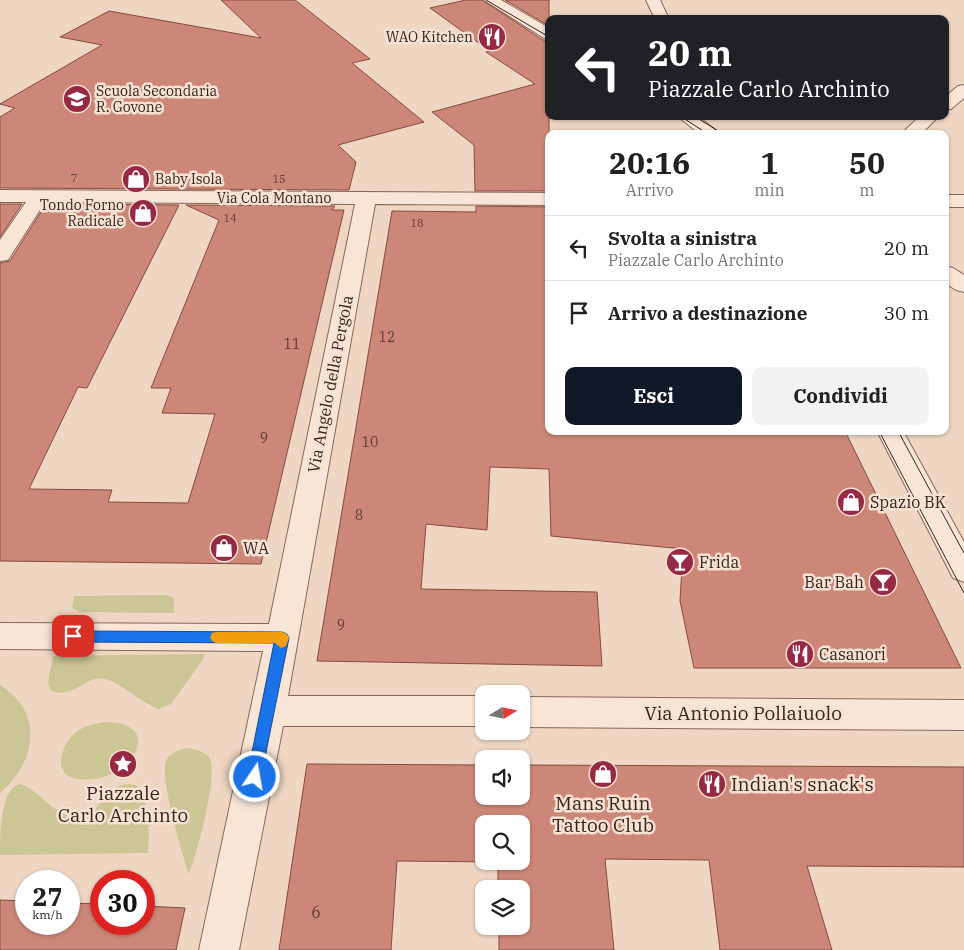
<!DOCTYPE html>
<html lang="it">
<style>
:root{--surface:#fff;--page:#f2f2f2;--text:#222;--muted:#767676;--line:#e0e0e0;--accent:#111827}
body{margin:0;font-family:"IBM Plex Serif",serif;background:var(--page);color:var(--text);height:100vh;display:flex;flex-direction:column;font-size:19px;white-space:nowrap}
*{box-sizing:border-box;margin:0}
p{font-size:16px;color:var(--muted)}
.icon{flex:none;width:28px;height:28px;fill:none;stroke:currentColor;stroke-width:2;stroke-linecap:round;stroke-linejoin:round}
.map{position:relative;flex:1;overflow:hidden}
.details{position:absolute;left:545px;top:130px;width:404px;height:305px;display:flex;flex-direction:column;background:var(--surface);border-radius:10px;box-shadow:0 1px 4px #0004}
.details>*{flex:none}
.banner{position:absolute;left:545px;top:15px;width:404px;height:105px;border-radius:10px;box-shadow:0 1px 4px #0004;background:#202124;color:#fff;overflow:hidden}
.needle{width:32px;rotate:80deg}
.controls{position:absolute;left:475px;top:685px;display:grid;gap:10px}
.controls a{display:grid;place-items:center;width:55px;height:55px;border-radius:10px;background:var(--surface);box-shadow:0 1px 4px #0004;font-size:25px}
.speed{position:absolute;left:15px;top:870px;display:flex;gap:10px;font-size:25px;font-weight:700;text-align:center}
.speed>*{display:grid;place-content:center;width:65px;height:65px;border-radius:50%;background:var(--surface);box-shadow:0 1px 4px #0004;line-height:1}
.speed small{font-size:12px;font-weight:400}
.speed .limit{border:8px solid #d22;background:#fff;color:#111}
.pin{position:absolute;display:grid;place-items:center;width:42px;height:42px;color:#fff;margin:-21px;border-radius:10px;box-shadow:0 2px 8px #0006}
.me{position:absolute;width:55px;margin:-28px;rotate:12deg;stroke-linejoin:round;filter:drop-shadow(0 0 4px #0008)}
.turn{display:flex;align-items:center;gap:18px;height:105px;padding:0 20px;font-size:22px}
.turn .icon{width:65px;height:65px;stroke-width:2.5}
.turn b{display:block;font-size:35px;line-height:42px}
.eta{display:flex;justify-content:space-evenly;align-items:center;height:85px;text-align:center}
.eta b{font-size:30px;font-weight:700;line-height:35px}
.cta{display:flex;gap:10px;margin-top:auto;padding:10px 20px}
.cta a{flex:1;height:58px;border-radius:10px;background:var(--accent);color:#fff;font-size:20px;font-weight:700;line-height:58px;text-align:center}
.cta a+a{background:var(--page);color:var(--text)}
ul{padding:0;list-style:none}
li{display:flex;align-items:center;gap:15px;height:65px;padding:0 20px;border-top:1px solid var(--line)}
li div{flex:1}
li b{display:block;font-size:19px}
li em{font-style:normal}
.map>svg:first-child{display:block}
.green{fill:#ccc596}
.building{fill:#cc8778;stroke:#874a40;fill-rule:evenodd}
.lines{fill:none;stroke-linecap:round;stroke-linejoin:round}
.minor-casing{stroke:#88675a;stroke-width:2}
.minor{fill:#f8e5d6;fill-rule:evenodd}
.tram{stroke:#37241e;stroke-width:1}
.route{fill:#1a73e8;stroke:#114b97}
.slow{fill:#f59e0b}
.labels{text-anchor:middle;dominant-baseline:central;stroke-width:5;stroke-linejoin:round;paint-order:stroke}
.far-number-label{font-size:11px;fill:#5c3d34}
.far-poi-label{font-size:14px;fill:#37241e;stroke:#f5e2d2;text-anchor:end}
.far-street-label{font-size:14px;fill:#37241e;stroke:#f5e2d2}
.number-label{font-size:14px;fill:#5c3d34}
.street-label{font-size:16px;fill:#37241e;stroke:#f5e2d2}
.poi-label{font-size:16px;fill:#37241e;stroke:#f5e2d2;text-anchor:start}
.near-number-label{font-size:16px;fill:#5c3d34}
.near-street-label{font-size:19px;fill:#37241e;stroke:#f5e2d2}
.near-poi-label{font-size:19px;fill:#37241e;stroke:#f5e2d2}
</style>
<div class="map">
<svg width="964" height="950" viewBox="0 0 964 950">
<rect width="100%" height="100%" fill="#eed6c2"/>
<path class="green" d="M167,595l7,3v15l-94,-1 -8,-4 2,-12z
M205,654l-3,7 -31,43 -12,5c-18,-6 -37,-26 -54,-30 -19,-5 -29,20 -54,12l-3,-8 5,-27z
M0,685c45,28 36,77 0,108z
M104,722c67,0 23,65 -26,57 -27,-4 -17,-34 -2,-47 8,-6 18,-8 28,-10z
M188,748c7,1 17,4 21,9 11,13 -13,99 -20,117 -7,-20 -29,-94 -23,-113 3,-8 14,-12 22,-13z
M20,784c21,6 34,34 59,33 24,0 24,-39 57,-32 15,19 13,45 12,68l-148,2c0,-19 0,-67 20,-71z"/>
<path class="building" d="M221,0h74l75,59 -18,4 72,59 -86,23 18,17 -7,28 -349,-2v-71l15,-9 -15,-4 102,-59 -42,-8 49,-26 152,27z
M466,0h16l61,40 6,1v150h-74l-1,-46 -42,-33 103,-28 -49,-32 4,-1 -60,-43z
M505,0h44v26z
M0,204h22l-22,33z
M46,204l133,1 -92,183 -9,-1 -49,102 83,1 -4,12 80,1 27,-89 -53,-1 9,-25h-20l68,-168 -33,-15 149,1 -3,4h12l-83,354 -261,-3v-298l10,-2z
M476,206l73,1v224h296l116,237h-267l-14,-67 3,-52 -132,-13 -2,-67 -59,-2 -3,63 -61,-6 -5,65 176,3 5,74 -285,-5 75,-450 84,1z
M307,764l177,1v31h37v-31l443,2v100l-157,-1 25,84h-112l-11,-90 -104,-1 9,91h-115v-24h22v-37h-23v-27l-101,-1 -6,89h-112zM484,824h37v37h-37z
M0,900l26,1v23h43v-21l32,1v20h43v-18l41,2 -9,42h-176z"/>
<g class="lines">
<defs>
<path id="minor" d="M484,0h17l48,28v11l-5,-1z
M646,0h14l9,19h-14z
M964,85v13l-13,11 -6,1v-13l13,-11z
M677,116h20l24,18h-21z
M920,116h19l-18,18h-20z
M0,190l549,3v12l-174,-1 -87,492h196v30h-201l-44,224h-40l64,-299 -263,-2v-26l269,1 86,-420 -310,-2 -37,58 -8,1v-21l26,-38h-26z
M945,195h19v12h-19z
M945,266l8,2 11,7v17l-8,-2 -11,-7z
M877,431h26l61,111v40l-11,-4z
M521,697l443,3v30l-443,-3z"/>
</defs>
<use href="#minor" class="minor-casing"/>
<use href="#minor" class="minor"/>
<path class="tram" d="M486,0l63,37
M680,116l28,18
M694,116l29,18
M879,431l85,162
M898,431l66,122"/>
</g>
<path class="route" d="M73,631l209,1 5,2 2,4 -29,144 -5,2 -5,-2 -3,-5 27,-134 -201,-1 -5,-2 -2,-4 2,-4z"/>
<path class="slow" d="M216,632h66l5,2 2,4 -3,8 -5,2 -6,-5h-59l-4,-2 -2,-4 2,-4z"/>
<defs>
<symbol id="restaurant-disc" viewBox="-11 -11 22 22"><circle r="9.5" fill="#962a45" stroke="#f5e2d2"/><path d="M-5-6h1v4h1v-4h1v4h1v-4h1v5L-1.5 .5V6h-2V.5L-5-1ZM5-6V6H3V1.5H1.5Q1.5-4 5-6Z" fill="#fff"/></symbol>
<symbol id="school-disc" viewBox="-11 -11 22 22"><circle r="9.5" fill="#962a45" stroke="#f5e2d2"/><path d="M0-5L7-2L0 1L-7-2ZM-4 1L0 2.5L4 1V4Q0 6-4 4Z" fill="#fff"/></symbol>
<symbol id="shop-disc" viewBox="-11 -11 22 22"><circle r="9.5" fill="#962a45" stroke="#f5e2d2"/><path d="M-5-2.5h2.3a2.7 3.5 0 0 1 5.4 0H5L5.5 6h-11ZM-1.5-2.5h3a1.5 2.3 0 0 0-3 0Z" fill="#fff"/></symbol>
<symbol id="bar-disc" viewBox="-11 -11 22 22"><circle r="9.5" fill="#962a45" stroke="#f5e2d2"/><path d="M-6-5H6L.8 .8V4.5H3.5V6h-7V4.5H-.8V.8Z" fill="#fff"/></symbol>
<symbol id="sight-disc" viewBox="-11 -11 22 22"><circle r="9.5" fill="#962a45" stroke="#f5e2d2"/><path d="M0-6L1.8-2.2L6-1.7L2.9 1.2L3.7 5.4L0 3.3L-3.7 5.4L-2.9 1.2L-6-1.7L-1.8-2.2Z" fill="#fff"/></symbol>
</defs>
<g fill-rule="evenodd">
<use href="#restaurant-disc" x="476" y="21" width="32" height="32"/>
<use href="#school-disc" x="61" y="83" width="32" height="32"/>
<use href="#shop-disc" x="120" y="163" width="32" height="32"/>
<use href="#shop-disc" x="127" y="197" width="32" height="32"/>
<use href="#shop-disc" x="835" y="486" width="32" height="32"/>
<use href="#shop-disc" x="208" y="532" width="32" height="32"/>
<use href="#bar-disc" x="664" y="546" width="32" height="32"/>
<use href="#bar-disc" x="867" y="566" width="32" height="32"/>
<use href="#restaurant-disc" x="784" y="638" width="32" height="32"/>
<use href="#sight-disc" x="107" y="748" width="32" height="32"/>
<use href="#shop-disc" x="587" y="758" width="32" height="32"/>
<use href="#restaurant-disc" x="696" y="768" width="32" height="32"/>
</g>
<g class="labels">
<g class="far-number-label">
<text x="74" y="178">7</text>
<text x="279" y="179">15</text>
<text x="230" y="218">14</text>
<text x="417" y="223">18</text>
</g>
<g class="far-poi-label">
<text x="473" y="37">WAO Kitchen</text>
<text x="96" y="91" text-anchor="start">Scuola Secondaria<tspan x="96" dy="16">R. Govone</tspan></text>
<text x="155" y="179" text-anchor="start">Baby Isola</text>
<text x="124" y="205">Tondo Forno<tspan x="124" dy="16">Radicale</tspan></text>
</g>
<g class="far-street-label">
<text x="274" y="198">Via Cola Montano</text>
</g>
<g class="number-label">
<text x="387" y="337">12</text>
<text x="292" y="344">11</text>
<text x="264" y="438">9</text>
<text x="370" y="442">10</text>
<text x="359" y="515">8</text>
<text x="341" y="625">9</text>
</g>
<g class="street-label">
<text transform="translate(330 384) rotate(-79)">Via Angelo della Pergola</text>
</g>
<g class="poi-label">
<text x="870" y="502">Spazio BK</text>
<text x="243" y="548">WA</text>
<text x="699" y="562">Frida</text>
<text x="864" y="582" text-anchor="end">Bar Bah</text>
<text x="819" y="654">Casanori</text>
</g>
<g class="near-number-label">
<text x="316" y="912">6</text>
</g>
<g class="near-street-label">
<text x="743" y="713">Via Antonio Pollaiuolo</text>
</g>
<g class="near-poi-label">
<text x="731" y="784" text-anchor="start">Indian's snack's</text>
<text x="123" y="793">Piazzale<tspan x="123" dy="22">Carlo Archinto</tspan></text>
<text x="603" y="803">Mans Ruin<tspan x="603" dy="22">Tattoo Club</tspan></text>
</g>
</g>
</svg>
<div class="controls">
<a><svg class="needle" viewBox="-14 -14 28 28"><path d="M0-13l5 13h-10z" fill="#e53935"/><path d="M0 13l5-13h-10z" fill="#767676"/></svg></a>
<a><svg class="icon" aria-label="sound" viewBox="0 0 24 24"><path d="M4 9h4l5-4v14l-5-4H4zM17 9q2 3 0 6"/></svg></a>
<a><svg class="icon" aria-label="search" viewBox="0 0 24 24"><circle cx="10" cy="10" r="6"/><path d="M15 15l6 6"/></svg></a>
<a><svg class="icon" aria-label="layers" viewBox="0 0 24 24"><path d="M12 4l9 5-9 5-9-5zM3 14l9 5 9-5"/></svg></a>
</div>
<div class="speed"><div>27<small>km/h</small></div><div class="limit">30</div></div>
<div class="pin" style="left:73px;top:636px;background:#d93025"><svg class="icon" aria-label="arrive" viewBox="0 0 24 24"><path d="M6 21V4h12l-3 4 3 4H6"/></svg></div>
<svg class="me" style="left:255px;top:777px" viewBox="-20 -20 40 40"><circle r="17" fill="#1a73e8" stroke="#fff" stroke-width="3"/><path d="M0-11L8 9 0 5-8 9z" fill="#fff"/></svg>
<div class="banner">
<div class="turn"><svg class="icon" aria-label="left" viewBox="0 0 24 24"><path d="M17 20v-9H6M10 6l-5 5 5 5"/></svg><div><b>20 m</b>Piazzale Carlo Archinto</div></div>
</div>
<section class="details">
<div class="eta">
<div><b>20:16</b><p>Arrivo</p></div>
<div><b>1</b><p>min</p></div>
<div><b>50</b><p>m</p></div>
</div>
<ul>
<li><svg class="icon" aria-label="left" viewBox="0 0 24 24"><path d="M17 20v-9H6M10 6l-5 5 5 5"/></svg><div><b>Svolta a sinistra</b><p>Piazzale Carlo Archinto</p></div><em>20 m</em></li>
<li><svg class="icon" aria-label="arrive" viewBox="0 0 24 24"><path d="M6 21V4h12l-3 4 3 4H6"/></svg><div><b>Arrivo a destinazione</b></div><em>30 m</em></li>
</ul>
<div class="cta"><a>Esci</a><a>Condividi</a></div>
</section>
</div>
